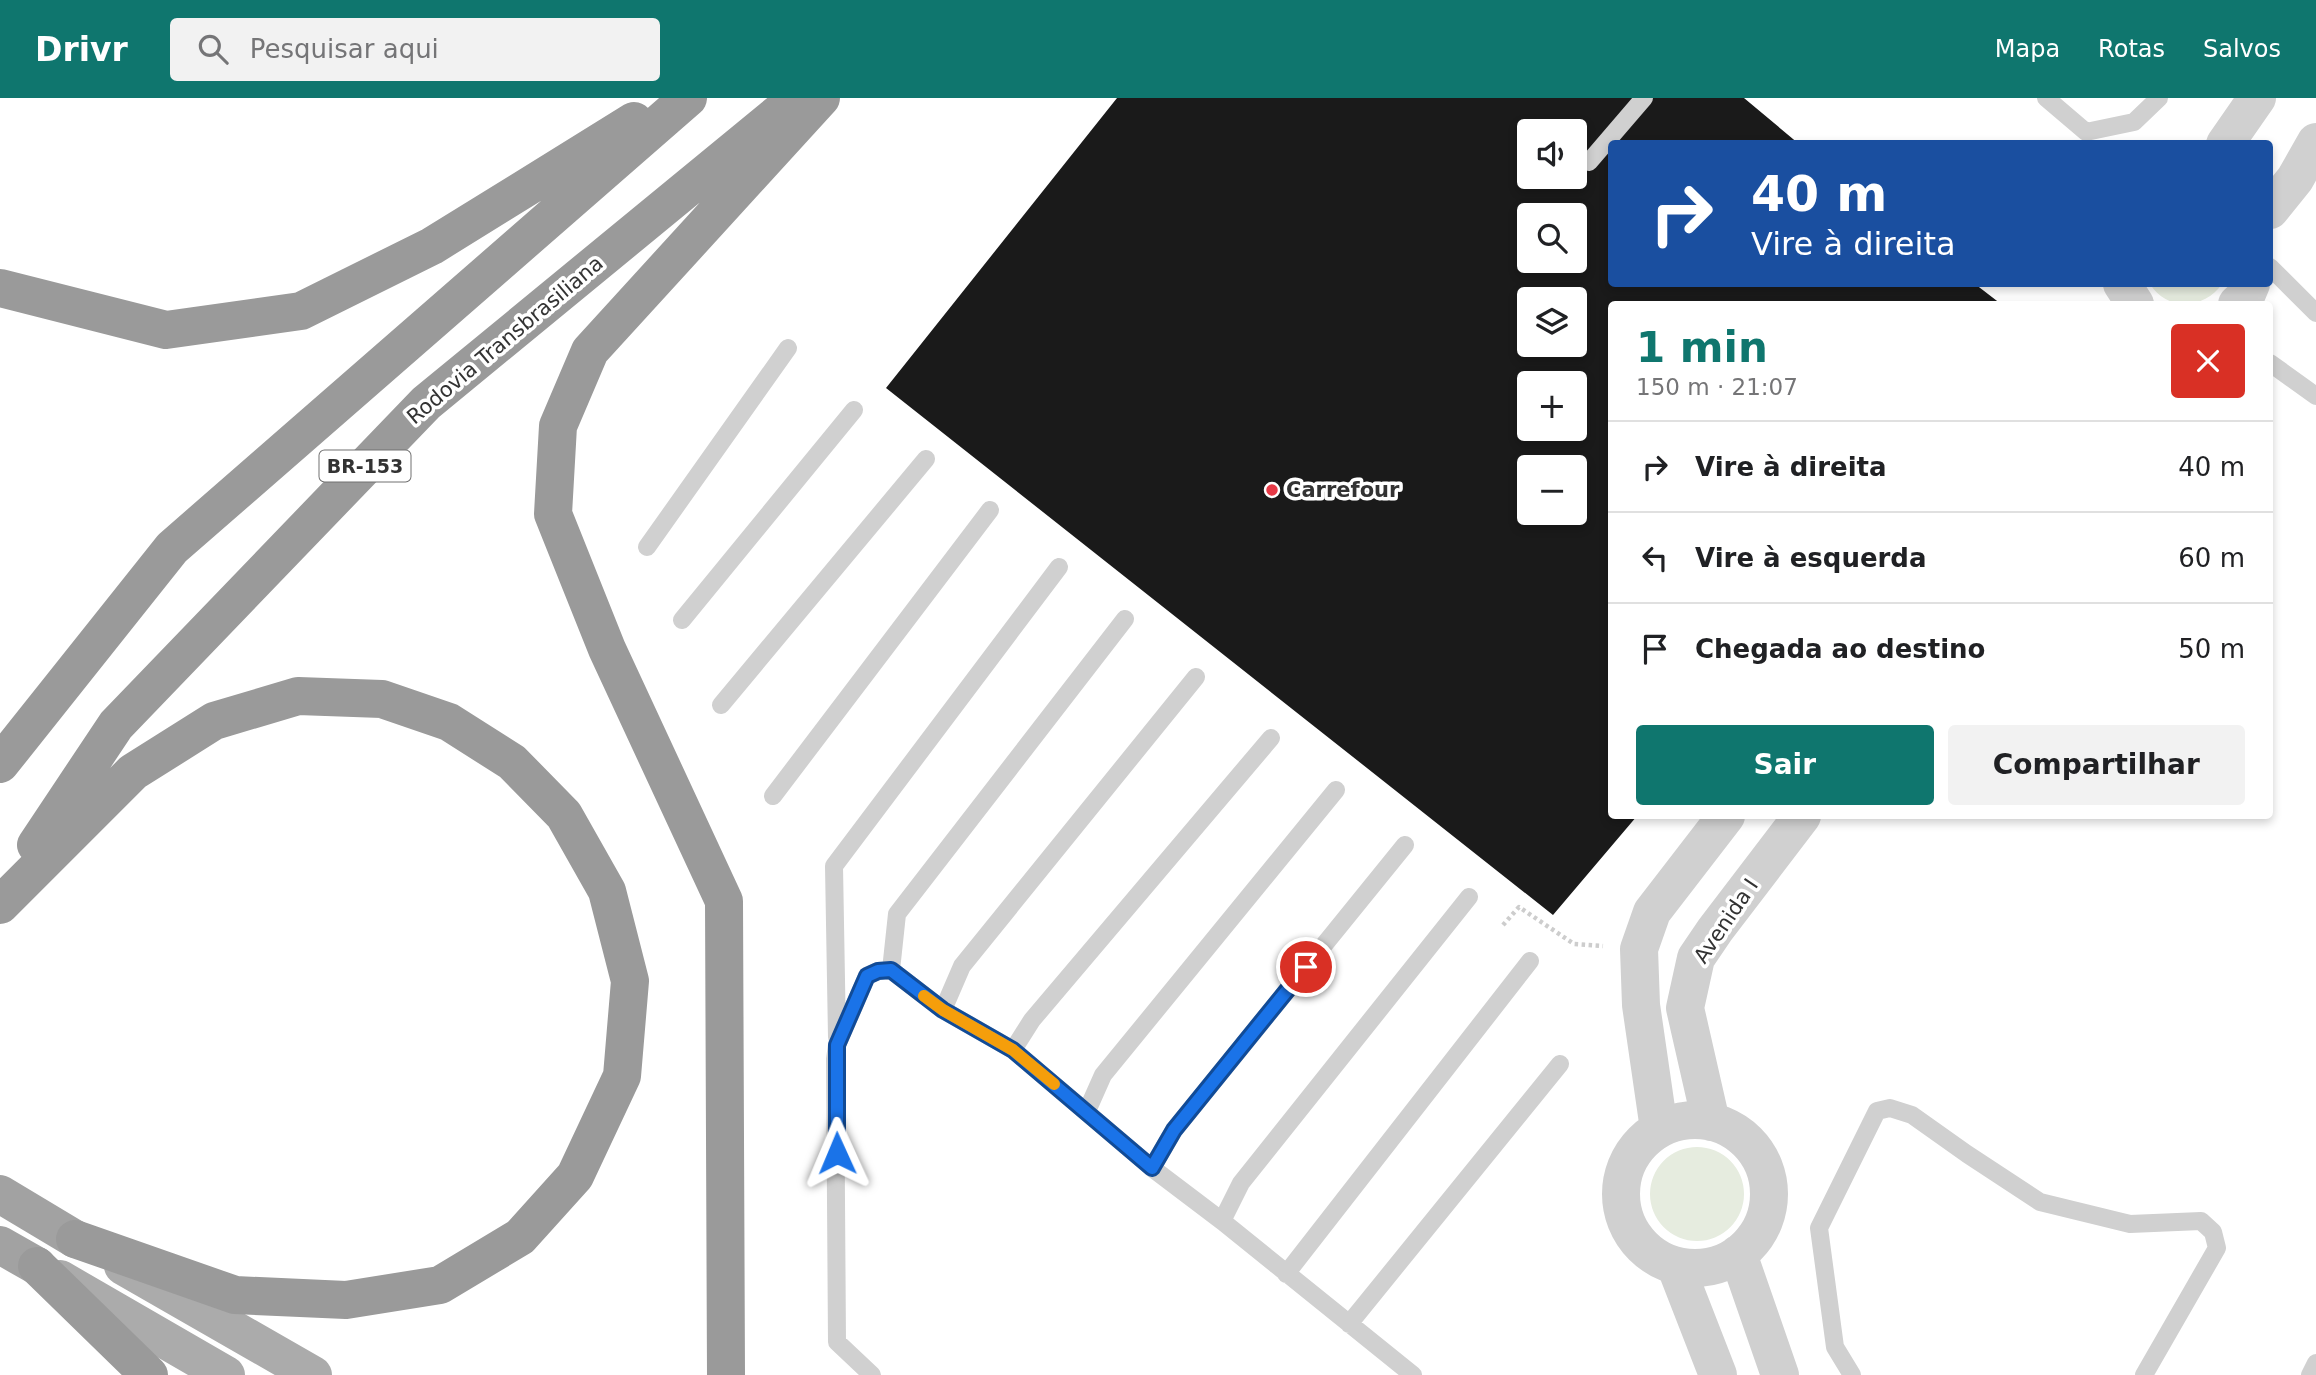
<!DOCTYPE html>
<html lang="pt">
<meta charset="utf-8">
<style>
:root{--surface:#fff;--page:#f2f2f2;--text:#202124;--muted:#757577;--line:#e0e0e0;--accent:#0f766e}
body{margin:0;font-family:"DejaVu Sans",sans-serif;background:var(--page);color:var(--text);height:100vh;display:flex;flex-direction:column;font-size:26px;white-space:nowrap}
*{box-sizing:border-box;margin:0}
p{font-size:23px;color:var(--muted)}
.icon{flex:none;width:38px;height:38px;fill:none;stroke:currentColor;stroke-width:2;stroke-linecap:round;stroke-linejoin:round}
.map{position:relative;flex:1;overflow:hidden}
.details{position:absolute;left:1608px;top:203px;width:665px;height:518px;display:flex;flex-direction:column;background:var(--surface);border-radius:7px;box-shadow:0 4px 10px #0003}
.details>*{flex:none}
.guide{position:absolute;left:1608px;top:42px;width:665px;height:147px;border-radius:7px;box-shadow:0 4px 10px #0003;background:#1a4fa0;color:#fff;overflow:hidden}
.tools{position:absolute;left:1517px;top:21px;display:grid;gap:14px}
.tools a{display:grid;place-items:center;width:70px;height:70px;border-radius:7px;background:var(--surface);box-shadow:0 4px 10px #0003;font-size:35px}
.pin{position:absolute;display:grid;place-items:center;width:60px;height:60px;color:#fff;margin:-30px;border:4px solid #fff;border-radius:50%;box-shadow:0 2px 7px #0007}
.me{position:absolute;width:77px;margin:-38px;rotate:359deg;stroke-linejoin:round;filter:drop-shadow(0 0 5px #0008)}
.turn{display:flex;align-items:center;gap:24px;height:147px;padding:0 28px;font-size:32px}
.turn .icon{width:91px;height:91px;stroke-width:2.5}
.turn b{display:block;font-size:49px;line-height:60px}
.round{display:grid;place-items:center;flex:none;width:74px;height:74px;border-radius:7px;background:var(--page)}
.summary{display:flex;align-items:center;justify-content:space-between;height:119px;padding:0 28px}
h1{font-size:42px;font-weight:800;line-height:52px;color:var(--accent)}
.primary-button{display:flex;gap:14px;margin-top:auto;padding:14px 28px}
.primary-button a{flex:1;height:80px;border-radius:7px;background:var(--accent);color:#fff;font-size:28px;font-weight:800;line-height:80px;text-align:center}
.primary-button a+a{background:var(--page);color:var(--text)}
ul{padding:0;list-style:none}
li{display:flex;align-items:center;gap:21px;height:91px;padding:0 28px;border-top:2px solid var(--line)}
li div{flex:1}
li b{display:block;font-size:26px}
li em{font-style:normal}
header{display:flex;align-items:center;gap:42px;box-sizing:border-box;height:98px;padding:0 35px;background:var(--accent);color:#fff}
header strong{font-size:33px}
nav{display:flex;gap:38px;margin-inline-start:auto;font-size:24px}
.search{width:490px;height:63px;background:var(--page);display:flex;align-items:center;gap:18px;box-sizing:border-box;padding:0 24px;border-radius:7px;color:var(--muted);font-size:26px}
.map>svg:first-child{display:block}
.green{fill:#e6ecdf}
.building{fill:#1a1a1a;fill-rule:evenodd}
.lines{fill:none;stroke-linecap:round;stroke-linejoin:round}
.path{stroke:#cdcdcd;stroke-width:4.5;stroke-dasharray:3.5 3.5;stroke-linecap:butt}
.service{stroke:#d0d0d0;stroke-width:18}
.tertiary{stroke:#d0d0d0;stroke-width:38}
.primary{stroke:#ababab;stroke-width:38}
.trunk{stroke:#a2a2a2;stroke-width:38}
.motorway{stroke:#9a9a9a;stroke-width:38}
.route-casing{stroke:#114b97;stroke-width:18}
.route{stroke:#1a73e8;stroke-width:12}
.slow{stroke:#f59e0b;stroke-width:12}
.poi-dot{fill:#e63946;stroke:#fff;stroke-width:2.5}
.labels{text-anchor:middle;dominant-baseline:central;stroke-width:7;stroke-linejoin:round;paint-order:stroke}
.shield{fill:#fff;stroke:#707070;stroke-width:2}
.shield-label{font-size:19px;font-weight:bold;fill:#333}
.street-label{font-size:21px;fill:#333;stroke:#fff}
.poi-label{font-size:21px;font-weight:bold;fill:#333;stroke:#fff;text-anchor:start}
</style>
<header>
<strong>Drivr</strong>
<div class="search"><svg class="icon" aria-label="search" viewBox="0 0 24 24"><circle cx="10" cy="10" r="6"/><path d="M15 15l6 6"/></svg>Pesquisar aqui</div>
<nav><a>Mapa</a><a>Rotas</a><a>Salvos</a></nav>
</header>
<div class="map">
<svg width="2316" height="1277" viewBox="0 0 2316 1277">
<rect width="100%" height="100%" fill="#fff"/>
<path class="green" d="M2150,186h72c-17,25 -55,28 -72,0z
M1650 1096a47 47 0 1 1 94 0a47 47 0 1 1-94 0Z"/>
<path class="building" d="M1117,0h627l55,46h-187v140h363l26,20h-389v512h25l-84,99 -667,-527zM1530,33h45v46h-45zM1530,117h45v46h-45zM1530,201h45v46h-45zM1530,285h45v46h-45zM1530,369h45v46h-45z"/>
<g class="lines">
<path class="path" d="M1503,827l16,-18 55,37 29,2"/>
<path class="service" d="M2046,0l40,34 48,-10 25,-24
M1589,64l55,-64
M2270,169l46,46
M2270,265l46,33
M647,449l141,-199
M682,522l172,-210
M721,607l205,-246
M773,698l217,-286
M891,872l6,-56 228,-295
M943,912l19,-44 234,-289
M837,939l-3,-171 225,-299
M1013,952l19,-30 239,-282
M1087,1013l16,-36 233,-285
M1152,1070l22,-38 231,-285
M1222,1123l19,-38 228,-286
M1286,1176l244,-313
M1349,1226l211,-260
M872,1277l-35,-33 -2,-283 2,-14 30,-69 11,-5 13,-1 52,40 70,40 139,118 70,53 191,154
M1852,1277l-17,-28 -16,-119 58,-117 13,-3 22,7 55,39 73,48 90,22 71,-3 12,11 4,16 -73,127
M2310,1277l6,-12"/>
<path class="tertiary" d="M2225,46l32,-46
M2270,112l25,-31 21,-37
M2122,186l13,20
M2237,206l9,-8 5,-12
M1621 1096a74 74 0 1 1 148 0a74 74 0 1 1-148 0Z
M1711,1024l-26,-114 11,-50 19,-28 87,-114
M1659,1031l-18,-124 -2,-56 13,-37 74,-96
M1738,1156l42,121
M1676,1169l42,108"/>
<path class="primary" d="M123,1168l190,109
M60,1181l166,96"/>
<path class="trunk" d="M0,1096l75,45
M0,1147l37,21"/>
<path class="motorway" d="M0,190l166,42 135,-19 131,-65 202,-125
M0,666l172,-216 516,-450
M36,747l80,-120 310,-322 359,-295
M0,807l133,-133 81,-51 84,-25 84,3 67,23 63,40 52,53 43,76 23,90 -8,95 -47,100 -55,61 -80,48 -94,15 -111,-5 -160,-56
M37,1168l112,109
M726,1277l-2,-474 -117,-252 -54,-135 5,-88 32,-75 231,-253"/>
</g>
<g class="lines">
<defs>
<path id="route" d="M837,1055v-108l30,-69 11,-5 13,-1 52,40 70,40 139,118 22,-38 132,-163"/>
</defs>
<use href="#route" class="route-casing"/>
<use href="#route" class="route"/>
<path class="slow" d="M924,898l19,14 70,40 41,34"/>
</g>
<circle class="poi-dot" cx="1272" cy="392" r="7"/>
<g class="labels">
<rect class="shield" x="319.5" y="352.5" width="91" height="31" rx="5"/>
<g class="shield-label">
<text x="365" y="368">BR-153</text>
</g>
<g class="street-label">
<text transform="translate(505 242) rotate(-40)">Rodovia Transbrasiliana</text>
<text transform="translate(1726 823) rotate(-56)">Avenida I</text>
</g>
<g class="poi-label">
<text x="1286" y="392">Carrefour</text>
</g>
</g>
</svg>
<div class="tools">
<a><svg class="icon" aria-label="sound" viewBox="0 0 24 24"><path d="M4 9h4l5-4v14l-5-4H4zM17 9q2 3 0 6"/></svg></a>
<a><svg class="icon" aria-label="search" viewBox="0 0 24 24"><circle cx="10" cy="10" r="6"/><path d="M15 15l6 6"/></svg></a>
<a><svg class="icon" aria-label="layers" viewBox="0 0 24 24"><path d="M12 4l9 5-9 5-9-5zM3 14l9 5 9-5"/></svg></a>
<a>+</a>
<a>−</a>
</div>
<div class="pin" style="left:1306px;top:869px;background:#d93025"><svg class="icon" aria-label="arrive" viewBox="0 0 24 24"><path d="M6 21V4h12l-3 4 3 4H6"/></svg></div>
<svg class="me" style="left:837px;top:1055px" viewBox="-20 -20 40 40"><path d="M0-17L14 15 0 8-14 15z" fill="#1a73e8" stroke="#fff" stroke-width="4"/></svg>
<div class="guide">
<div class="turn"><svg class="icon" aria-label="right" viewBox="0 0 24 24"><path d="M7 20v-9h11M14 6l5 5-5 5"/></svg><div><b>40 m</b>Vire à direita</div></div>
</div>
<section class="details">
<div class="summary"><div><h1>1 min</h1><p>150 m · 21:07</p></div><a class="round" style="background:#d93025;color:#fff"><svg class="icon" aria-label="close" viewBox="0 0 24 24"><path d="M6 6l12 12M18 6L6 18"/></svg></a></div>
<ul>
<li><svg class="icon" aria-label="right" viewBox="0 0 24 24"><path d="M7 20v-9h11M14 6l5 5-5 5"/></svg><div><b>Vire à direita</b></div><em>40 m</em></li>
<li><svg class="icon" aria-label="left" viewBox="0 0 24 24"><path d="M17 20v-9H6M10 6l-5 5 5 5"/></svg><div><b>Vire à esquerda</b></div><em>60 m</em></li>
<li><svg class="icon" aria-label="arrive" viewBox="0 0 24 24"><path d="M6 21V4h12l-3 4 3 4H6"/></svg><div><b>Chegada ao destino</b></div><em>50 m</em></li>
</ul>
<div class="primary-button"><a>Sair</a><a>Compartilhar</a></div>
</section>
</div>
